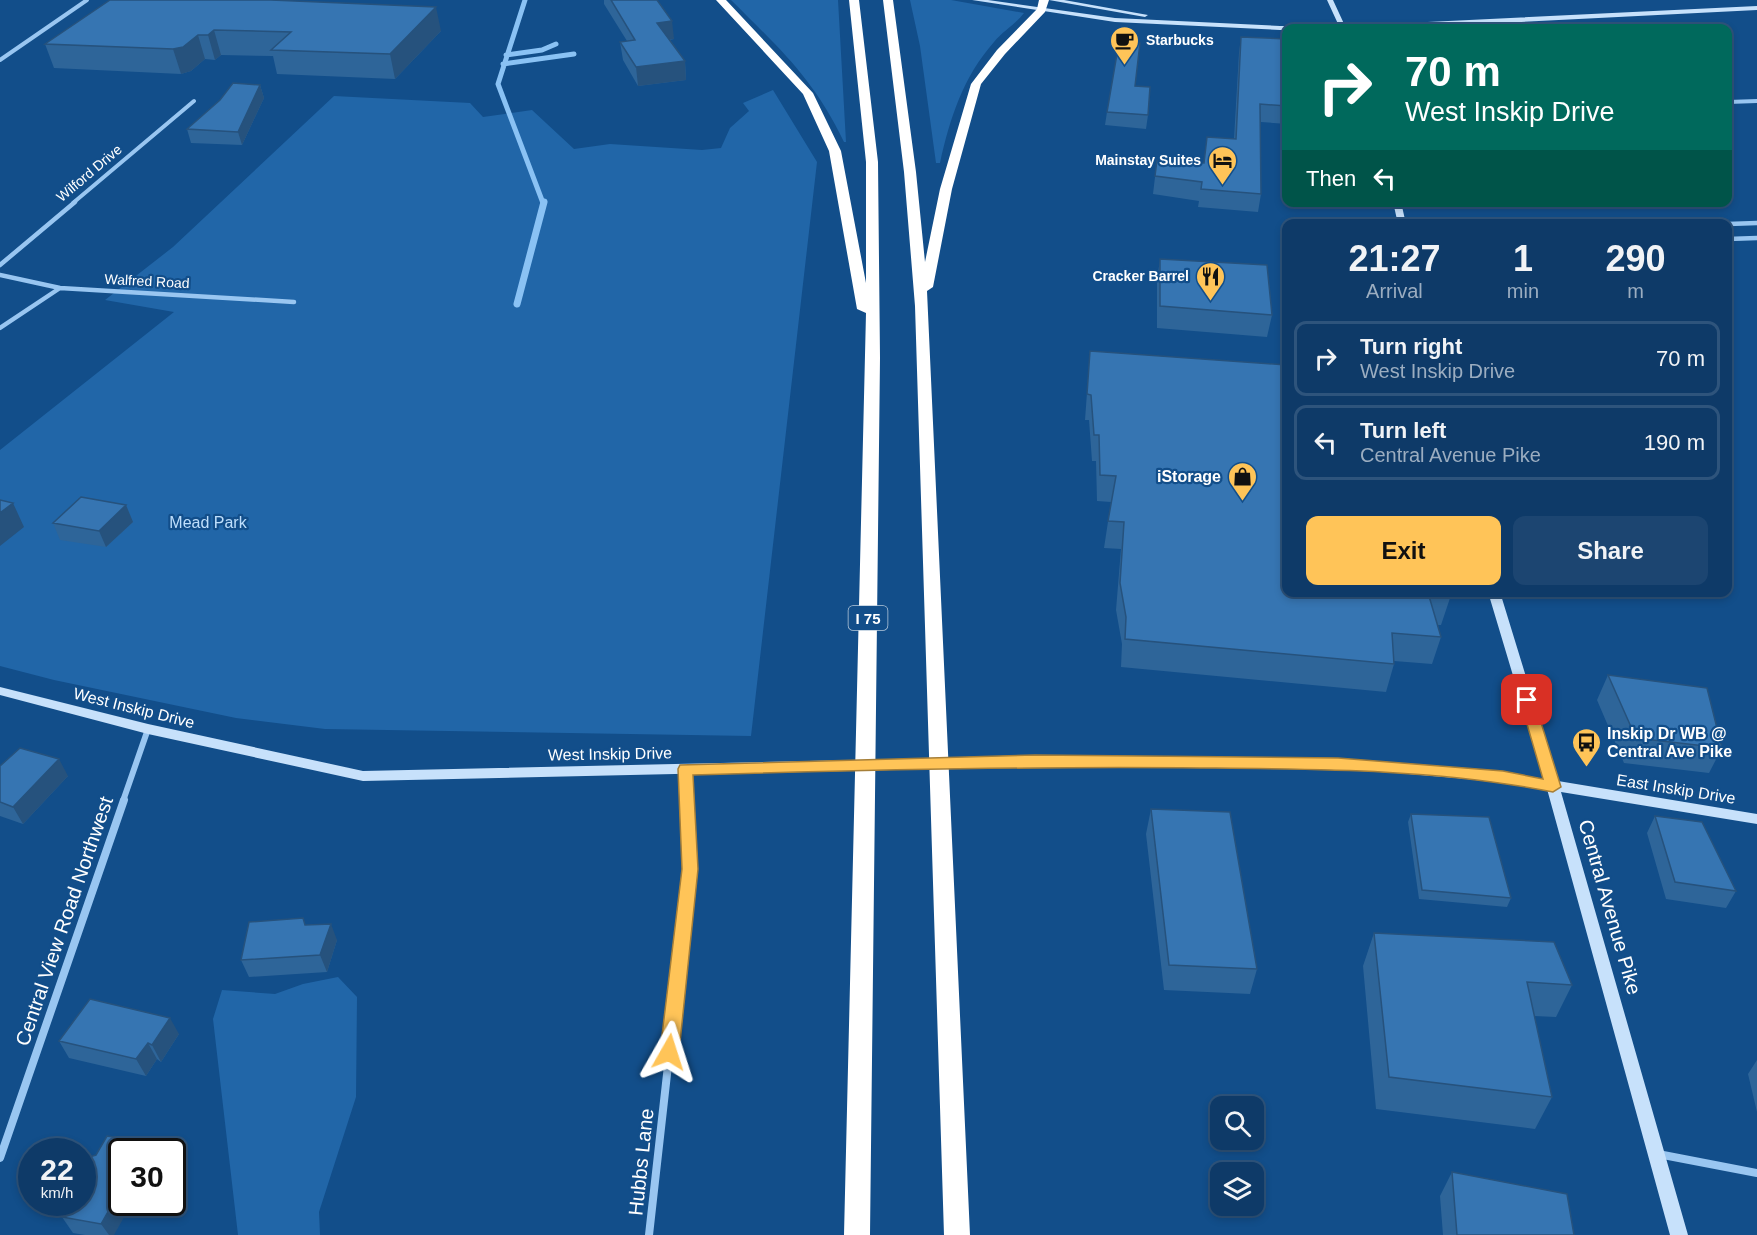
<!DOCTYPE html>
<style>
:root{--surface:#0e3a68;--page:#1c4571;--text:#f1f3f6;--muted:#9badc0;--line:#2e547c;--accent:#ffc458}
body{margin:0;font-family:Helvetica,sans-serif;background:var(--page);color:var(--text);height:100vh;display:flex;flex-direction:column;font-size:22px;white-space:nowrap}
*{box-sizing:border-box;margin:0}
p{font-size:20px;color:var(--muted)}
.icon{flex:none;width:33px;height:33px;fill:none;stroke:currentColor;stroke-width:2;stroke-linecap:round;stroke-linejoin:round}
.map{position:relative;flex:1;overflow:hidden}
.sheet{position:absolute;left:1282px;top:219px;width:450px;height:378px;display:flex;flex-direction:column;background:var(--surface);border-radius:12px;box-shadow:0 3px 9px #0003,0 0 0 2px var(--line)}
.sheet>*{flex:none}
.banner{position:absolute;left:1282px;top:24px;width:450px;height:183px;border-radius:12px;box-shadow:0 3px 9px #0003,0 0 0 2px var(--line);background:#00695c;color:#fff;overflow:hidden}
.buttons{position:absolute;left:1210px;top:1096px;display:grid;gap:12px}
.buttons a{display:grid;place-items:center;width:54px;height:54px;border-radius:12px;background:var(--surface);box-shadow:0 3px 9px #0003,0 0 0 2px var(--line);font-size:30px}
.speed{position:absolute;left:18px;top:1138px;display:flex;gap:12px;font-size:30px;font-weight:700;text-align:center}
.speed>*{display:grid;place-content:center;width:78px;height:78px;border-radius:50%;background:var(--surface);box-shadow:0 3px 9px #0003,0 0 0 2px var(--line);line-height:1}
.speed small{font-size:15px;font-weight:400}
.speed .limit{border:3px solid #111;border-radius:9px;background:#fff;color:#111}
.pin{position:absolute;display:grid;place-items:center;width:51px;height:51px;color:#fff;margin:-26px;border-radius:12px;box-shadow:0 3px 9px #0006}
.me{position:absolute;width:66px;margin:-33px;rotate:6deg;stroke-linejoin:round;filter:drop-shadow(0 0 4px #0008)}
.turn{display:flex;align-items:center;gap:21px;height:126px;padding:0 24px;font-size:27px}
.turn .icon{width:78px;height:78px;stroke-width:2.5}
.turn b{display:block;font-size:42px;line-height:51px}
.then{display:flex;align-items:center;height:57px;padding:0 24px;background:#0003;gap:12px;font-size:22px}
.eta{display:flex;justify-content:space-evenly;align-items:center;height:102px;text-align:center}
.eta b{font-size:36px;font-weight:600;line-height:42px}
.primary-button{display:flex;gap:12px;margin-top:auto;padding:12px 24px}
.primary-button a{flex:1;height:69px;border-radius:12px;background:var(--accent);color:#111;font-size:24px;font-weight:600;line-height:69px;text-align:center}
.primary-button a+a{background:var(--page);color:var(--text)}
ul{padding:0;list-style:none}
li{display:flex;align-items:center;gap:18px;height:75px;margin:0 12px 9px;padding:0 12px;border:3px solid var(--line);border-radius:12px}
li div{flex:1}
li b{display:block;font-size:22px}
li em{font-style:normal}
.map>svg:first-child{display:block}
.green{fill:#2166a8}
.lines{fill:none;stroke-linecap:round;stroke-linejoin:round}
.stream-far1{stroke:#8ac2f4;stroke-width:5}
.stream{stroke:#8ac2f4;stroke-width:7}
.street-far3{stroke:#99c6f1;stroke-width:4}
.street-far2{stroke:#99c6f1;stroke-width:4.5}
.street-far1{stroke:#99c6f1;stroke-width:6}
.street{stroke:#99c6f1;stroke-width:8}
.secondary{fill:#c7e1fb;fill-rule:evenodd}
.highway{fill:#fff;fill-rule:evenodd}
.wall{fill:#2e6599}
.shaded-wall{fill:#26527d}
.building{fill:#3675b2;stroke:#26527d;stroke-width:1.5}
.route{fill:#ffc458;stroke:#a67f39;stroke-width:1.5}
.labels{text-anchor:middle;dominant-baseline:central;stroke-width:4.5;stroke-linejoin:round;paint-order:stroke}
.far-poi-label{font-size:14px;font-weight:bold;fill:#fff;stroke:#124e8a;text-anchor:end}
.far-street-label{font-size:14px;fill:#fff;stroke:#124e8a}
.shield{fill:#124e8a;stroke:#b8cadc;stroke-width:1.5}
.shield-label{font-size:15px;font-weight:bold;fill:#fff}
.poi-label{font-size:16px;font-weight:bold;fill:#fff;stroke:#124e8a;text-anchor:end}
.park-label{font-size:16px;fill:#bfdffc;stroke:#124e8a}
.street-label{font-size:16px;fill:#fff;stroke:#124e8a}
.near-street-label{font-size:20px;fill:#fff;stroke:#124e8a}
</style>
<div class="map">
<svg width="1757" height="1235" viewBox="0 0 1757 1235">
<rect width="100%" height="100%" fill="#124e8a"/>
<path class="green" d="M731,0h107l8,142h-2c-30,-63 -65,-94 -113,-142z
M910,0h41l73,13c-8,11 -21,18 -30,29 -31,35 -44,76 -54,121h-4l-16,-117z
M773,90l44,72 -66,574 -426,-7 -89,-11 -182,-38 -54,-14v-216l174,-138 -69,-12 68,-53 161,-151 136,7 13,14 49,-7 42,39 36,-5 92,6 19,-2 9,-20 19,-17 -6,-8z
M338,977l19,20 -1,100 -37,115 1,23h-82l-25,-216 9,-29 53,4 28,-10z"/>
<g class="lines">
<path class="stream-far1" d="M525,0l-27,84 45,119
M506,55l36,-5 14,-6
M503,64l71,-10"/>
<path class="stream" d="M517,304l27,-102"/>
<path class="street-far3" d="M0,60l87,-60
M1728,102l29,-1
M73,203l121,-102"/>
<path class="street-far2" d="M1728,224l29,-1
M1728,239l29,-1
M0,265l75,-63
M0,275l60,13 234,14
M0,328l60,-40"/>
<path class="street-far1" d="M685,769l2,32
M123,801l25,-72"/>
<path class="street" d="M1658,1154l99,19
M0,1158l124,-358
M649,1235l41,-366 -3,-69"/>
<path class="secondary" d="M972,0h16l127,18 165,8h59l-12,-26h6l12,26 412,-20v4l-354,18 -123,2 -165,-8z
M1049,0h15l84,15 -3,2z
M1393,202h8l5,22h-8z
M1488,592h12l58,189 199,33v10l-196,-32 127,443h-18l-123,-446 -44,-7 -165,-14 -303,-2 -672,15 -215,-47 -148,-39v-8l148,37 215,47 672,-15 303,2 165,14 41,7z"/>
<path class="highway" d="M716,0h10l87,93 28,58 25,132v-121l-17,-162h10l19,162 2,196 -10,877h-26l22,-922 -9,-4 -28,-158 -26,-57z
M883,0h10l23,172 9,90 15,-73 31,-105 26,-34 40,-41 2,-9h10l-4,12 -40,42 -24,30 -29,105 -19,98 -6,4 43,944h-26l-29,-929 -11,-134z"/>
</g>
<path class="wall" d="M110,0l331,31 -46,48 -118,-5 -4,-18 -52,-1 -6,5 -10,-1 -14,12 -10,3 -127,-6 -9,-24z
M604,0h53l17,39 -4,1 15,21 1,19 -48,6 -15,-26 -3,-18 7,-1 -23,-37z
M1241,37l46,2v85l-26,-2v72l-3,18 -60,-5 1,-6 -46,-7 4,-34 46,3 31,-24 5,-86z
M260,85l4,13 -22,47 -51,-2 -4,-14z
M1135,86l13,29 -2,14 -41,-4 2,-13z
M1160,259l112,56 -5,22 -110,-9v-47z
M1090,351l197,241h162l1,6 -9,27h-3l3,12 -9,27 -38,-3v3l-8,28 -265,-25 1,-23 -6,-34 5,-61 -17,-1 7,-46 -14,-1 -1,-40h-4l-3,-41h-4z
M126,505l7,17 -27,25 -46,-7 -7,-17z
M1608,675l114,73 -13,25 -85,-10 -27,-63z
M0,766l68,10 -45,48 -23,-8z
M1151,809l106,160 -7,25 -86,-4 -18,-156z
M1411,814l100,84 -4,9 -88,-8 -11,-77z
M1655,816l81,75 -10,17 -60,-9 -19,-66z
M306,925l31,15 -10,32 -78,5 -8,-17z
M1374,933l198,52 -16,32 -22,-1 18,81 -17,32 -159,-20 -13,-143z
M179,1034l-18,28 -4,-3 -11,17 -77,-18 -10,-17z
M1757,1060v52l-9,-38z
M139,1141l6,11h-23l-8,83h-29l-12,-2 -11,-16 4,-8 -4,-6h20l14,-48z
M1452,1172l122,63h-131l-3,-39z"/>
<path class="shaded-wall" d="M436,7l5,24 -46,48 -5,-25z
M672,21l2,18 -15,2 -2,-18z
M214,30l7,25 -6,5 -7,-25z
M198,35l7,24 -14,12 -10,3 -8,-25z
M685,61l1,19 -48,6 -2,-19z
M260,85l4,13 -22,47 -4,-13z
M13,503l11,24 -24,19v-33z
M126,505l7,17 -27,25 -7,-16z
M59,759l9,17 -45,48 -10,-17z
M331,924l6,16 -10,32 -7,-17z
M170,1018l9,16 -18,28 -9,-17z
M148,1043l9,16 -11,17 -10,-17z
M139,1141l6,11h-12z
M122,1187v16h10l-18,32h-5l-8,-11z"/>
<path class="building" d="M110,0h161l165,7 -46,47 -119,-4 20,-18 -77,-2 -6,5h-10l-15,12 -10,2 -128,-5z
M611,0h46l15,21 -15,2 28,38 -49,6 -16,-25 15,-2z
M1496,24l25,1 3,3h-26z
M1241,37l46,2v67l-27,-2 1,90 -60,-5 1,-7 -47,-6 2,-16 47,3 3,-26 29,2z
M1119,42l21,1 -5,43 15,1 -2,28 -41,-3z
M233,83l27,2 -22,47 -51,-3 33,-29z
M1160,259l107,6 5,50 -112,-9z
M1090,351l197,14v227h162l1,6 -21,-2 12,41 -49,-4 2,31 -269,-25 1,-22 -6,-34 4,-61 -16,-1 8,-45 -16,-1 -1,-40h-5l-3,-40 -4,-1z
M81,497l45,8 -27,26 -46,-8z
M0,500l13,3 -13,10z
M1608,675l99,13 15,60 -86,-10z
M20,748l39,11 -46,48 -13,-5v-36z
M1151,809l79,3 27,157 -88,-4z
M1411,814l78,3 22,81 -89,-8z
M1655,816l47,6 34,69 -61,-9z
M303,918l2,7 26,-1 -11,31 -79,5 8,-38z
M1374,933l180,9 18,43 -45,-3 25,115 -163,-20z
M90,999l80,19 -18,27 -4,-2 -12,16 -77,-18z
M107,1136l32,5 -6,11h-11v35l-21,37 -39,-7 8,-14h12v-44l14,-4z
M1452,1172l115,22 7,41h-117z"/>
<path class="route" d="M1527,695l7,5 27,87 -8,5c-115,-23 -235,-23 -352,-24 -169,-2 -339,2 -508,7l5,94 -19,183 -3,6 -7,2 -6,-2 -3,-6 22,-183 -4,-100 2,-4 355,-10 303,3 165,13 40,8 -23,-79z"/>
<defs>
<symbol id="cafe-pin" viewBox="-11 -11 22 30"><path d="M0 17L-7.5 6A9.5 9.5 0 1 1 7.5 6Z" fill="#ffc458" stroke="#124e8a"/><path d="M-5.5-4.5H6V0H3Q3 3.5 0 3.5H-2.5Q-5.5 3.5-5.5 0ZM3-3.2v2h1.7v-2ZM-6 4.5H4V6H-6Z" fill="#111"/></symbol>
<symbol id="hotel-pin" viewBox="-11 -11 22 30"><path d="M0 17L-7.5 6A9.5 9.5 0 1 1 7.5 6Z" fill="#ffc458" stroke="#124e8a"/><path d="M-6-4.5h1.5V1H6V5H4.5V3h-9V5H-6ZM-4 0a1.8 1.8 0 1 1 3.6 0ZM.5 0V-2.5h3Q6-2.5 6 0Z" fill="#111"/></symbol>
<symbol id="restaurant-pin" viewBox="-11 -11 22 30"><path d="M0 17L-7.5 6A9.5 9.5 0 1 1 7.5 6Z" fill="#ffc458" stroke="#124e8a"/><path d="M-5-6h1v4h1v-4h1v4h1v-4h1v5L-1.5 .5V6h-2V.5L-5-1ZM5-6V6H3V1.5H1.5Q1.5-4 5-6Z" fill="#111"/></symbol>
<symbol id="shop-pin" viewBox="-11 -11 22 30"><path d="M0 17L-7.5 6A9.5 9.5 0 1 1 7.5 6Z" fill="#ffc458" stroke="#124e8a"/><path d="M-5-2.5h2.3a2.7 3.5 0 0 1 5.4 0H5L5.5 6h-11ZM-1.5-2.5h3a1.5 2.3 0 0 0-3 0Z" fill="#111"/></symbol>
<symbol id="bus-pin" viewBox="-11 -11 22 30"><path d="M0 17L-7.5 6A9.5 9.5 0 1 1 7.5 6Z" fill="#ffc458" stroke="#124e8a"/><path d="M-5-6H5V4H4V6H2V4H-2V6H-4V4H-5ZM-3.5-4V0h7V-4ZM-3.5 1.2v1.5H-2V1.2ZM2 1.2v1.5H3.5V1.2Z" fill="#111"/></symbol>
</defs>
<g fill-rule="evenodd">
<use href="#cafe-pin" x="1108" y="24" width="33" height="45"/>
<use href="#hotel-pin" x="1206" y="144" width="33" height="45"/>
<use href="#restaurant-pin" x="1194" y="260" width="33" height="45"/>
<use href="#shop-pin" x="1226" y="460" width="33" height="45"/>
<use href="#bus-pin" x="1570" y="726" width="33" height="45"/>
</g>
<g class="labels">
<g class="far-poi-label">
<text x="1146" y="40" text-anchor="start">Starbucks</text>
<text x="1201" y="160">Mainstay Suites</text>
<text x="1189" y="276">Cracker Barrel</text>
</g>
<g class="far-street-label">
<text transform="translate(89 173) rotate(-40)">Wilford Drive</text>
<text transform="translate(147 281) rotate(3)">Walfred Road</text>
</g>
<rect class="shield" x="848.5" y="606" width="39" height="24" rx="4.5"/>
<g class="shield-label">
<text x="868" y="618">I 75</text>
</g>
<g class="poi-label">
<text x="1221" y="476">iStorage</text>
<text x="1607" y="733" text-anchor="start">Inskip Dr WB @<tspan x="1607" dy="18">Central Ave Pike</tspan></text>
</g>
<g class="park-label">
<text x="208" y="522">Mead Park</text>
</g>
<g class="street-label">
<text transform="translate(134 708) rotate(14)">West Inskip Drive</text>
<text transform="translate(610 754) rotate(-1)">West Inskip Drive</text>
<text transform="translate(1676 789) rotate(9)">East Inskip Drive</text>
</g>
<g class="near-street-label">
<text transform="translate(1610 907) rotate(74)">Central Avenue Pike</text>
<text transform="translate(64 921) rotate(-71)">Central View Road Northwest</text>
<text transform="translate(641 1162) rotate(-84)">Hubbs Lane</text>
</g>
</g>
</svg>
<div class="buttons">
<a><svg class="icon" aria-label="search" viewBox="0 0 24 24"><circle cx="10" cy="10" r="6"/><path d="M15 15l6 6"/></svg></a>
<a><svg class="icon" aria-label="layers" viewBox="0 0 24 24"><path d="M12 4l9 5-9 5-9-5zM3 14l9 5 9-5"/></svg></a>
</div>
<div class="speed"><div>22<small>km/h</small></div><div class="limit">30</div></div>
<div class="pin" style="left:1527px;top:700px;background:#d93025"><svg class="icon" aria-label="arrive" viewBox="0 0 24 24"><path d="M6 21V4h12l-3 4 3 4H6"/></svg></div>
<svg class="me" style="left:669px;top:1052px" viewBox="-20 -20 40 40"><path d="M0-17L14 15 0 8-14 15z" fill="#ffc458" stroke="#fff" stroke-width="4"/></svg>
<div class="banner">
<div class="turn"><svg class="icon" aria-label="right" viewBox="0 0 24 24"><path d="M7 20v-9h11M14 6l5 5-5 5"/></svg><div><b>70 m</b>West Inskip Drive</div></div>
<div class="then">Then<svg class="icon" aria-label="left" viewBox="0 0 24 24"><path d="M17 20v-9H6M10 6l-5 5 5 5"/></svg></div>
</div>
<section class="sheet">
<div class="eta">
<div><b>21:27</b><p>Arrival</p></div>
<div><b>1</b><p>min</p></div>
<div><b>290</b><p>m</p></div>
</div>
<ul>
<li><svg class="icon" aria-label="right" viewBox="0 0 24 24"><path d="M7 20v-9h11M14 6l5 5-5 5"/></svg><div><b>Turn right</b><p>West Inskip Drive</p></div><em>70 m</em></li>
<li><svg class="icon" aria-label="left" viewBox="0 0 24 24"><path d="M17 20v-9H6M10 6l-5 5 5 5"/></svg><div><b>Turn left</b><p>Central Avenue Pike</p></div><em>190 m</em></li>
</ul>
<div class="primary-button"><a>Exit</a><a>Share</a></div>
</section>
</div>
